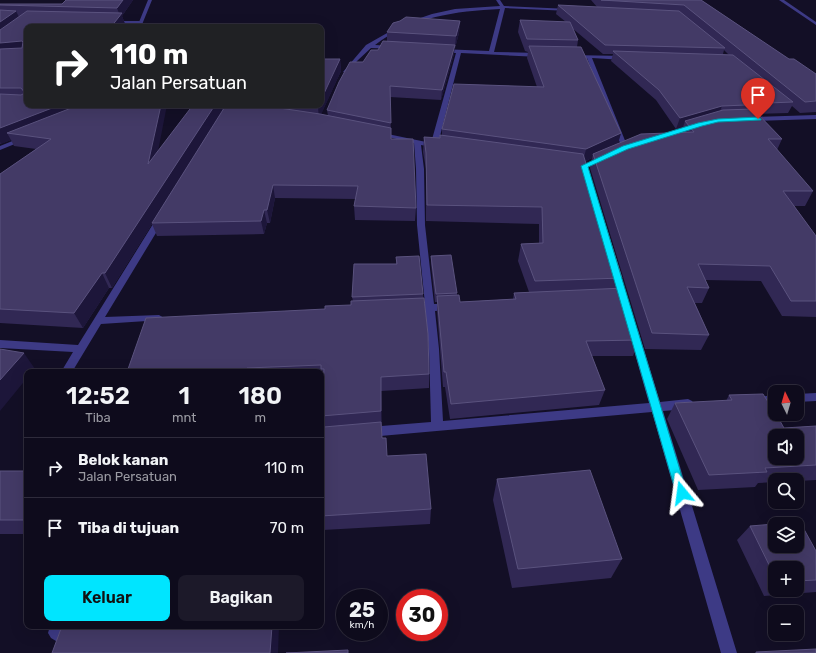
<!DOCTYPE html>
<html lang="id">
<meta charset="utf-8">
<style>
:root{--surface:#0e0b1c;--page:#1c1929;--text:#f1f3f6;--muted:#9b9ba3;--line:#2e2b3b;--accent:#00e5ff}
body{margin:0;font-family:Rubik,sans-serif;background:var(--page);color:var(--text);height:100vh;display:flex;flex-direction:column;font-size:15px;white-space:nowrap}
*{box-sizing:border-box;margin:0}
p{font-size:13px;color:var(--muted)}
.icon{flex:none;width:22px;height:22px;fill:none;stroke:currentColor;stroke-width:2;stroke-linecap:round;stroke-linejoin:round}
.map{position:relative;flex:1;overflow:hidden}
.drawer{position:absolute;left:24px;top:369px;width:300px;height:260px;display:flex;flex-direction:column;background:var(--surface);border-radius:8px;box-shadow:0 4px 16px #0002,0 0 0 1px var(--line)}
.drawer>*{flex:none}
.guide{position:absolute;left:24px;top:24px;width:300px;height:84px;border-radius:8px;box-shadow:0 4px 16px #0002,0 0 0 1px var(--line);background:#202124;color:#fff;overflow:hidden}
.needle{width:26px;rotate:355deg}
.fabs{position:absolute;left:768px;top:385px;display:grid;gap:8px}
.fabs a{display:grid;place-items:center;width:36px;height:36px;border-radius:8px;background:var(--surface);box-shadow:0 4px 16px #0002,0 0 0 1px var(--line);font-size:20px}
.speed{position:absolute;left:336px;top:589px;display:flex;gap:8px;font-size:20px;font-weight:700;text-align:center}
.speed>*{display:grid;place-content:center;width:52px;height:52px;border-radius:50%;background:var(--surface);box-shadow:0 4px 16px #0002,0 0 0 1px var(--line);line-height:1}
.speed small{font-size:10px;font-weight:400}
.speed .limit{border:6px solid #d22;background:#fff;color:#111}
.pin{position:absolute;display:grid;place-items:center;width:34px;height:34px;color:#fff;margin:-41px -17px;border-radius:50% 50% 50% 0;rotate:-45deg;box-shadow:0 0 4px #0007}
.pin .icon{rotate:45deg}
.me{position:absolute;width:44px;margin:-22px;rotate:344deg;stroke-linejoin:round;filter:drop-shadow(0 0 3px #0008)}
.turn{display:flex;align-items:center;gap:14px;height:84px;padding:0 20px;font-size:18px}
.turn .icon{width:52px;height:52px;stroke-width:2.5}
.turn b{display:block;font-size:28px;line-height:34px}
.eta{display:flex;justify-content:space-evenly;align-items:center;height:68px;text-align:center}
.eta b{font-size:24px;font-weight:600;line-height:28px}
.button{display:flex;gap:8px;margin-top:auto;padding:8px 20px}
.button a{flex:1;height:46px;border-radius:8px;background:var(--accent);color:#111;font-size:16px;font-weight:600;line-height:46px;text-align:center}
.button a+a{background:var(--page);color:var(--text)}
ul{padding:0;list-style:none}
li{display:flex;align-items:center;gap:12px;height:60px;padding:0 20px;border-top:1px solid var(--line)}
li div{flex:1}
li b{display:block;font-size:15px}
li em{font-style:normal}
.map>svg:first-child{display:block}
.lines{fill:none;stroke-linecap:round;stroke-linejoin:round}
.minor{fill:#3d3a85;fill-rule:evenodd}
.tertiary{fill:#3d3a85;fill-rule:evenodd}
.wall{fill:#312854;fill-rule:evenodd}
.shaded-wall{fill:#1d163a}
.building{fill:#433a66;stroke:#5a527e;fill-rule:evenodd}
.route{fill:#00e5ff;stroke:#0095a6}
</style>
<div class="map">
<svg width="816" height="653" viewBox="0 0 816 653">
<rect width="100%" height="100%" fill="#130f26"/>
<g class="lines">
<path class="minor" d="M496,0h4l4,6 66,3 2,1 -2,1 -65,-3 -11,44 46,1 3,2 -3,2 -79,-4 -23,91 2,2 -3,2 -16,-3 3,24 1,56 9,79h17l5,3 -5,3 -16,1 4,38 4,72 206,-18 -20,-70 1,-3h8l22,72 28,-3 4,2 2,3 -2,3 -4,2 -25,2 74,242h-16l-69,-241 -283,25 -4,-2 -2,-3 2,-3 4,-2 62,-5 -2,-73 -4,-38h-12l-5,-3 5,-3 12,-1 -8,-79 -1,-56 -2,-26 -39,-9 3,-2 53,11 25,-90h-15l-3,-2 3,-2 48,2 11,-42c-44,2 -89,8 -125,36l18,1 2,1v2l-24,-1 -14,13 -9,12 -5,-1 23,-27 37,-21 29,-10 23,-5 45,-3z
M779,0h5l32,22v3z
M112,21h28l2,1 -2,1h-30z
M570,55l54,1 3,2 -3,2 -32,-2 36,90 -1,1 -5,-1 -35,-90h-15l-2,-1z
M203,105c11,0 30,-1 39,5l-3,2 -33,-5z
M816,115v4l-66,2 -3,-2 3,-2z
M695,124l3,2 -1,1 -37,12 -3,-2z
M158,216h3l4,2 -60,99 54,-2 5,3 -2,2 -61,4 -29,48h-11l12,-20 -73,-4v-8l78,5z
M816,393v8l-19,1v-8z
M775,395v8l-22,2 -4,-1 -2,-3 2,-3z
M50,626h16l-5,12 -5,3 -5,-3 -3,-5z"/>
<path class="tertiary" d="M148,0h4l-11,27h-4z
M25,136l3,2 -1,1 -27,11v-4z"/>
</g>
<path class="wall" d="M66,0h67l-11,16 3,8 -2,3h-96v78l131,46 65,-40 3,-6h95l19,-46 1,12 -20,43 7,2 -1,-6 36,-48 15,-12 9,-9v-9l73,-11 -1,12 -4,15h-1v6l-13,46 -51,-3 1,42 25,69 -1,13 -60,-1 -1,-14 1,-7 -80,-1 -5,25h-3l-3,11 -107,2 -5,-12 -40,64h-3l-26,40 -83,-5v-149l36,-25 -22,-3 -3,-6 -11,4v-140h62z
M591,0h110l88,59 27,15v38l-16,1 -8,-7 -4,7 -30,1 24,25 -5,11 36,41 -8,15h-11l22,30v81l-34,-1 -21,-35 -56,-1 4,8 -7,15h-7l14,32 -8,15 -56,-1 -55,-181 2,-10 -6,3 36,117 -4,10 21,52 -6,16h-41l13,34 -6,15 -149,14 -5,-32h-2l-6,-76v-9h-2l-4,-38v-8l26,37v2l3,7 53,-3 1,-6 15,-1 -11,-31 3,-17 18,-1v-19l-113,-3v-52l-3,-17 1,-15 16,1 2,-3v-6l95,-42 -10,-29 1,-6 -3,-1 -7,-19 2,-12 46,2 -10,-8 2,-9 39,2zM572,28l31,26h10l-2,7 45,39 20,29 7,-2 -2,6 -63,10 3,-10 -44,-86 1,-7zM724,50l5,5 -6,-1z
M396,257l27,37 6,80v14l-48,3 1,47 5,18 44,53 -1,15 -107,6 -2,-10v-24l3,-66h-1l-2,-11v-11l2,-26v-2h-2v-8h-194l198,-63 26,-4 2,-4 -1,-4 44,-33z
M729,395l55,33 32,-2v54l-19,1v-1h-22v2l-17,1 -3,4 -57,3 -31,-71 8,-16 51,-2z
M0,471h27v63h-27z
M497,479l125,80 -11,19 -99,10 -19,-88z
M750,526l66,25v41l-52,4 -27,-56zM775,568h22v22h-22z"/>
<path class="shaded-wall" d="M123,0h10l-11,16 3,8 -2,3h-12l9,-11 -3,-8z
M16,11l5,10 -21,16v-15z
M460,21l-1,12 -4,15 1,-12z
M22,41l5,11 -27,2v-11z
M455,45l-1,9 -13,46 1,-10z
M340,59l1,12 -22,48 -1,-12v-2h3v-5z
M60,105h26l-79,28 4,7 -10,4 -1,-2v-14z
M161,105h6l-14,72 -5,-13z
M215,105h6l2,6 -71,112v1l-40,64 -7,-15z
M722,106l-4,11 -33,4 -2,6 -7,2 4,-11z
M621,133l-4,14 -24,7 -1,4 -9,4 3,-13z
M273,185l2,13 -5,25 -3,-13z
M264,210l3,13 -3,11 -3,-13z
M102,273l7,15 -26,40 -9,-15z
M24,353l11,16 -3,3h-5v6l-27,33v-31z
M381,377v14l1,34 -1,-14z
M272,626h7l-1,27h-8z"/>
<path class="building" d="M66,0h57l-6,8 -117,-3v-1h62z
M601,0h100l88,59h5l22,15v27l-11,1 -121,-97z
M558,5l121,6 46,37 -120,-3z
M0,10l16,1 -16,11z
M27,11l95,2 -11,14h-84v78h33l-60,23v-34l21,1 4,-2 -4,-5h-21v-39l22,-1 1,-6 -1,-1 -22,2v-13z
M406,17l54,4 -4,15 -69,-4 6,-9 7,-2z
M520,20l50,2 8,18 -51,-1z
M383,41l72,4 -13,45 -52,-4 1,37 -64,-13 12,-28 11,-20h13l8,-12h7z
M529,46l52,1 40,86 -35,16 -144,-20 12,-45 90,3z
M613,51l120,4 60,47 -49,2 2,1 -24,1 -42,12 -21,-28z
M321,59h19l-19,41z
M79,105h82l-13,59 45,-59h22l-110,168h-3l-28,40 -74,-4v-135l51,-35 -44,-6z
M226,105h33l61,9 71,14v11h22l3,69 -62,-2 4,-20 -85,-1 -6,25h-3l-3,11 -109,2z
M307,105h11v2z
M753,109l29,30h-14l45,52h-30l33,45v65h-25l-21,-35 -72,-2 11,24 -22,-1 22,48 -57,-2 -59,-179 48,-20 53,-2 -9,-11 38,-11z
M440,135l143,19 39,124 -87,3 -14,-37 22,-1 -1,-36 -115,-2 -1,-52 -2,-16 16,1z
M451,255l6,38 -21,1 -5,-38z
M419,256l4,38 -71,3 2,-33h43l-1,-7z
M624,288l15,52 -53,1 19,49 -154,14 -5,-32h-2l-7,-76 22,-1 1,7 56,-3 -2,-6z
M424,298l4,36 1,40 -48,3v34l-60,5 3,-47h-3v-4l-74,3v4h-120l19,-54 179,-9v-3l26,-1v-4z
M0,349l24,4 -24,27z
M763,394l12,19v1h1l8,14 32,-2v39l-51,3 2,4 -58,3 -34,-72 57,-3 -3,-5zM775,436h22v22h-22z
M381,422l1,16h4l1,18 39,-2 5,55 -110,7v-20l3,-69z
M590,470l32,89 -104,10 -21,-90z
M0,471h27v49h-27z
M800,522l16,29v29l-19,1v-13h-22v9l-25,-51 25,-2v22h22v-22h-19z
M62,626h210l-2,27h-218z
M816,649v4h-60v-1z
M348,650v3h-62z"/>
<path class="route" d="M758,117l3,2v1l-43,2 -16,4 -74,23 -40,18 99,326 -1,4 -4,1 -5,-1 -1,-4 -95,-327 42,-20 75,-23 20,-4z"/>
</svg>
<div class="fabs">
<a><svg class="needle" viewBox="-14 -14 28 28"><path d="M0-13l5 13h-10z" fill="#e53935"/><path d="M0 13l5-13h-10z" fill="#9b9ba3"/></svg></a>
<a><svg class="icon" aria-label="sound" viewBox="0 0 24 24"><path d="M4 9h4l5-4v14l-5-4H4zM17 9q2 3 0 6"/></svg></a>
<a><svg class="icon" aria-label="search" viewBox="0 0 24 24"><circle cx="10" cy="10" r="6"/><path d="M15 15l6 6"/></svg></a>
<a><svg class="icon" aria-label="layers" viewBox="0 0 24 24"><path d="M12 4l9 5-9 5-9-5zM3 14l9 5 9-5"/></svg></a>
<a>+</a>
<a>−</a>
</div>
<div class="speed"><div>25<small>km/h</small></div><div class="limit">30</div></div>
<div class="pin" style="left:758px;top:119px;background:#d93025"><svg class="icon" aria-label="arrive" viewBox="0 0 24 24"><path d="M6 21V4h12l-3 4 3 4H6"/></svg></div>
<svg class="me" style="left:682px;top:493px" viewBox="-20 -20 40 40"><path d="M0-17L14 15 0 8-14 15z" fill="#00e5ff" stroke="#fff" stroke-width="4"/></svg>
<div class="guide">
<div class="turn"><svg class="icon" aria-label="right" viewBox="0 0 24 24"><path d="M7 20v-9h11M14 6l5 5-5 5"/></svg><div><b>110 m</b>Jalan Persatuan</div></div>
</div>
<section class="drawer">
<div class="eta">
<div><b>12:52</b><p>Tiba</p></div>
<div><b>1</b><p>mnt</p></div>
<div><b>180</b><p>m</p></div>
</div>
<ul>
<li><svg class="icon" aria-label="right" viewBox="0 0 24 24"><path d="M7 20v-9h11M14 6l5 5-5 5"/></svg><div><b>Belok kanan</b><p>Jalan Persatuan</p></div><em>110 m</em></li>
<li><svg class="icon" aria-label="arrive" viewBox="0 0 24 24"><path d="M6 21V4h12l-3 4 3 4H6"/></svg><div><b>Tiba di tujuan</b></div><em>70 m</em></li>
</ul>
<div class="button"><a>Keluar</a><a>Bagikan</a></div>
</section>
</div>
